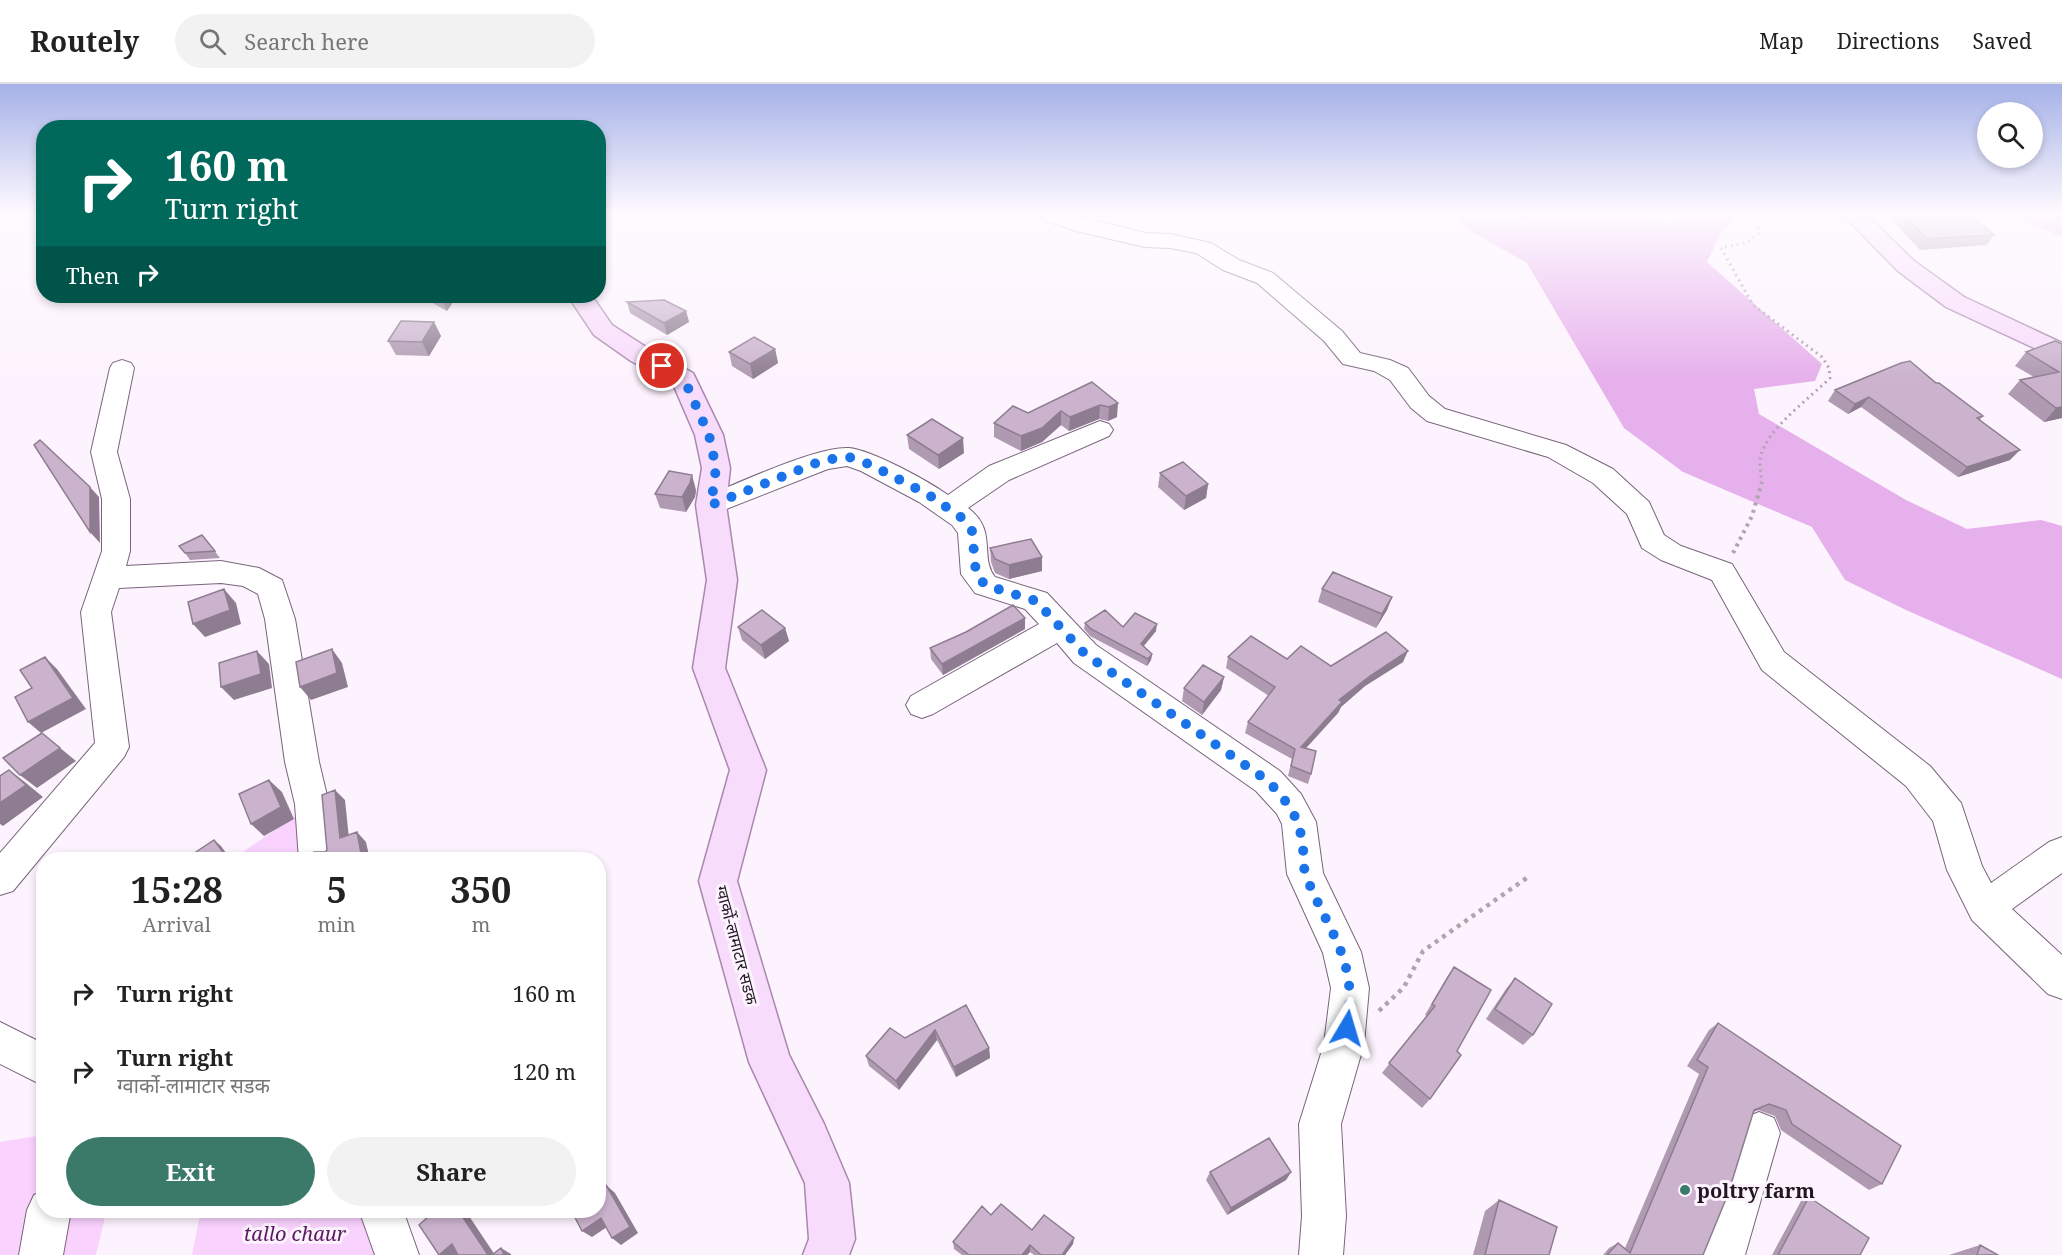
<!DOCTYPE html>
<meta charset="utf-8">
<style>
:root{--surface:#fff;--page:#f2f2f2;--text:#222;--muted:#767676;--line:#e0e0e0;--accent:#3b7a68}
body{margin:0;font-family:"Noto Serif","Noto Sans Devanagari",serif;background:var(--page);color:var(--text);height:100vh;display:flex;flex-direction:column;font-size:22px;white-space:nowrap}
*{box-sizing:border-box;margin:0}
p{font-size:20px;color:var(--muted)}
.icon{flex:none;width:33px;height:33px;fill:none;stroke:currentColor;stroke-width:2;stroke-linecap:round;stroke-linejoin:round}
.map{position:relative;flex:1;overflow:hidden}
.side{position:absolute;left:36px;top:768px;width:570px;height:366px;display:flex;flex-direction:column;background:var(--surface);border-radius:24px;box-shadow:0 3px 9px #0003}
.side>*{flex:none}
.top-card{position:absolute;left:36px;top:36px;width:570px;height:183px;border-radius:24px;box-shadow:0 3px 9px #0003;background:#00695c;color:#fff;overflow:hidden}
.controls{position:absolute;left:1977px;top:18px;display:grid;gap:12px}
.controls a{display:grid;place-items:center;width:66px;height:66px;border-radius:50%;background:var(--surface);box-shadow:0 3px 9px #0003;font-size:30px}
.pin{position:absolute;display:grid;place-items:center;width:51px;height:51px;color:#fff;margin:-26px;border:3px solid #fff;border-radius:50%;box-shadow:0 2px 6px #0007}
.me{position:absolute;width:66px;margin:-33px;rotate:7deg;stroke-linejoin:round;filter:drop-shadow(0 0 4px #0008)}
.turn{display:flex;align-items:center;gap:21px;height:126px;padding:0 30px;font-size:27px}
.turn .icon{width:78px;height:78px;stroke-width:2.5}
.turn b{display:block;font-size:42px;line-height:51px}
.then{display:flex;align-items:center;height:57px;padding:0 30px;background:#0003;gap:12px;font-size:22px}
.eta{display:flex;justify-content:space-evenly;align-items:center;height:102px;text-align:center}
.eta b{font-size:36px;font-weight:700;line-height:42px}
.primary-button{display:flex;gap:12px;margin-top:auto;padding:12px 30px}
.primary-button a{flex:1;height:69px;border-radius:36px;background:var(--accent);color:#fff;font-size:24px;font-weight:700;line-height:69px;text-align:center}
.primary-button a+a{background:var(--page);color:var(--text)}
ul{padding:0;list-style:none}
li{display:flex;align-items:center;gap:18px;height:78px;padding:0 30px}
li div{flex:1}
li b{display:block;font-size:22px}
li em{font-style:normal}
header{display:flex;align-items:center;gap:36px;box-sizing:border-box;height:84px;padding:0 30px;background:var(--surface);border-bottom:2px solid var(--line)}
header strong{font-size:28px}
nav{display:flex;gap:33px;margin-inline-start:auto;font-size:21px}
.search{width:420px;height:54px;background:var(--page);display:flex;align-items:center;gap:15px;box-sizing:border-box;padding:0 21px;border-radius:33px;color:var(--muted);font-size:22px}
.map>svg:first-child{display:block}
.green{fill:#fad2fe}
.forest{fill:#e6b0ec}
.lines{fill:none;stroke-linecap:round;stroke-linejoin:round}
.minor-casing{stroke:#79647c;stroke-width:2}
.major-casing{stroke:#a988ad;stroke-width:3}
.path-far2{stroke:#aea5af;stroke-width:3;stroke-dasharray:2 4;stroke-linecap:butt}
.path-far1{stroke:#aea5af;stroke-width:4;stroke-dasharray:3 4.5;stroke-linecap:butt}
.path{stroke:#aea5af;stroke-width:4.5;stroke-dasharray:4 5;stroke-linecap:butt}
.minor{fill:#fff;fill-rule:evenodd}
.major{fill:#f8dcfb;fill-rule:evenodd}
.wall{fill:#af9ab1}
.shaded-wall{fill:#8e7d90}
.building{fill:#cbb3ce;stroke:#8e7d90;stroke-width:1.5}
.route{stroke:#1a73e8;stroke-width:10;stroke-dasharray:0 18}
.poi-dot{fill:#3b7a68;stroke:#fdf3fe;stroke-width:2}
.labels{text-anchor:middle;dominant-baseline:central;stroke-width:6;stroke-linejoin:round;paint-order:stroke}
.street-label{font-size:16px;fill:#201721;stroke:#fdf3fe}
.near-poi-label{font-size:20px;font-weight:bold;fill:#201721;stroke:#fdf3fe;text-anchor:start}
.near-park-label{font-size:20px;font-style:italic;fill:#591a61;stroke:#fdf3fe}
</style>
<header>
<strong>Routely</strong>
<div class="search"><svg class="icon" aria-label="search" viewBox="0 0 24 24"><circle cx="10" cy="10" r="6"/><path d="M15 15l6 6"/></svg>Search here</div>
<nav><a>Map</a><a>Directions</a><a>Saved</a></nav>
</header>
<div class="map">
<svg width="2062" height="1171" viewBox="0 0 2062 1171">
<rect width="100%" height="100%" fill="#fdf3fe"/>
<path class="green" d="M312,720l-3,55h-76z
M43,1051l1,75 56,1 5,6 -9,38h-96v-113z
M201,1126l180,1 16,44h-205z"/>
<path class="forest" d="M1454,131h195l17,9 12,-9h39l17,4 -14,15 -13,28 115,102 -7,17 -61,8 5,25 147,86 61,29 74,-9 21,6v153l-156,-69 -61,-30 -33,-53 -129,-55 -59,-44 -97,-165 -57,-32z
M2013,131h49v22z"/>
<g class="lines">
<defs>
<path id="minor" d="M1041,131h32l72,18 25,1 41,9 28,17 34,13 69,58 18,22 30,7 18,8 21,28 16,13 121,36 47,24 36,33 15,33 17,11 51,18 52,88 146,114 31,37 21,63 9,17 58,-41 13,-5v36l-50,36 50,46v44l-14,-5 -76,-74 -25,-50 -14,-49 -27,-35 -144,-116 -50,-90 -51,-20 -19,-12 -15,-34 -34,-31 -45,-26 -121,-36 -16,-13 -21,-28 -16,-9 -31,-7 -19,-23 -67,-58 -34,-13 -27,-17 -26,-5 -25,-1 -69,-16 -32,-11z
M122,276l9,3 3,5 -17,84 13,47v52l-4,15 95,-5 38,7 23,12 13,39 24,143 10,42 6,56h-36l-4,-56 -10,-42 -20,-143 -7,-25 -15,-8 -22,-3 -102,5 -8,24 18,135 -5,10 -111,134 -13,4v-42l95,-110 -14,-131 21,-61v-52l-11,-47 19,-84 3,-5z
M1100,337l9,3 4,6 -4,6 -100,44 -41,28c30,22 11,49 27,69l52,16 49,52 184,126 21,23 15,28 7,51 38,79 8,36 -5,56 -23,80 5,92 -3,39h-44l3,-39 -3,-92 25,-80 7,-56 -8,-35 -36,-79 -5,-50 -5,-10 -21,-23 -182,-128 -17,-20 -124,71 -11,4 -11,-4 -5,-9 5,-9 128,-72 -14,-15 -50,-16 -14,-19 -3,-41 -6,-8 -33,-23 -58,-31 -14,-5 -19,3 -117,46 -10,-3 -4,-7 4,-7c34,-13 115,-52 148,-50 23,2 79,33 99,47l41,-29z
M0,938l44,22v42l-44,-22z
M1759,1028l15,6 6,15 -35,122h-47l12,-24 34,-113z
M44,1107v19h27l-8,45h-44l8,-45 7,-15z
M359,1126h44l16,45h-44z"/>
<path id="major" d="M1843,131h24l47,46 50,36 98,46v18l-116,-54 -48,-36z
M568,212h24l20,29 37,24 44,24 30,62 7,33 -4,37 11,75 -12,88 41,102 -29,111 52,174 35,69 25,59 6,56 -6,16h-46l6,-16 -4,-56 -56,-121 -50,-181 31,-111 -37,-102 14,-88 -11,-75 6,-37 -7,-33 -22,-51 -42,-23 -37,-26z"/>
</defs>
<use href="#minor" class="minor-casing"/>
<use href="#major" class="major-casing"/>
<path class="path-far2" d="M1757,131l2,18 -11,9 -27,6 32,57 69,52 7,11 1,10c-21,21 -61,49 -69,77 -3,9 1,19 0,28"/>
<path class="path-far1" d="M1733,469l19,-37 10,-34"/>
<path class="path" d="M1379,927l25,-24 19,-36 105,-74"/>
<use href="#minor" class="minor"/>
<use href="#major" class="major"/>
</g>
<path class="wall" d="M1887,131h84l23,20 -7,10 -67,5z
M420,212h37l-10,15z
M627,218l59,9 3,11 -22,13 -37,-22z
M434,238l7,14 -12,20 -33,-1 -8,-14z
M2062,260v74l-18,4 -36,-28 12,-14 14,-3 -19,-11 11,-14z
M775,265l3,14 -25,16 -21,-13 -3,-14z
M1092,298l25,35 -9,4 -9,-2 -30,12 -8,-6 -19,17 -21,9 -27,-14v-14l34,-10z
M1936,299l47,33 -3,4 30,40 -52,17 -97,-70 -13,7 -20,-13 7,-11z
M907,351l57,18 -25,16 -30,-20z
M1160,389l48,11 -2,14 -22,12 -26,-23z
M696,406l-1,7 -9,15 -26,-4 -5,-14z
M202,451l18,23 -30,2 -5,-7z
M990,464l52,9v14l-33,8 -14,-6 -4,-11z
M1322,505l70,8 -5,13 -11,18 -58,-26z
M1085,539l71,8 -12,15 8,8 -1,6 -4,6 -57,-30 -6,-7z
M738,543l47,1 4,13 -24,18 -23,-19z
M1025,545l-82,46 -12,-16 -1,-11 36,-16z
M1228,573l103,9 72,-4 -38,24 -24,21 -3,6 -32,35 5,26 -3,10 -20,-8 4,-17 -47,-26 3,-11 21,-26 -43,-28z
M1224,593l-3,13 -19,25 -20,-14 2,-13z
M1454,883l-24,132 -8,9 -40,-35 45,-57 -2,-1 22,-38z
M1515,894l18,57 -10,10 -37,-26 20,-30z
M966,921l23,43 1,10 -34,19 -19,-37 -38,50 -30,-24 -3,-10 39,-18z
M1718,939l164,161 -13,6 -88,-60 -6,-14 -17,-6 -5,2 -50,143h-100l6,-7 9,-5 7,5 74,-174 -12,-8 22,-36z
M1210,1088h81l-5,8 -59,35 -21,-35z
M1809,1113l51,58h-88l29,-54z
M1499,1116l50,55h-76l12,-44z
M991,1131l41,15 42,8 -1,6 -8,11h-31l-4,-3 -3,3h-65l-8,-6 -1,-7z
M1980,1161l18,10h-49z"/>
<path class="shaded-wall" d="M440,212h17l-10,15z
M686,227l3,11 -22,13 -3,-12z
M434,238l7,14 -12,20 -7,-14z
M775,265l3,14 -25,16 -3,-15z
M1869,313l-8,10 -13,7 7,-10z
M1118,319l-1,14 -9,4 1,-14z
M1100,321l-1,14 -30,12 1,-14z
M2062,323v11l-18,4 12,-14z
M1061,327v14l-19,17 -21,9v-15z
M963,354l1,15 -25,16 -1,-14z
M2020,366l-10,10 -52,17 9,-10z
M692,391l4,15 -1,7 -9,15 -4,-15z
M1208,400l-2,14 -22,12 2,-14z
M90,403l9,10 1,46 -10,-11z
M1042,473v14l-33,8v-14z
M224,505l12,14 5,21 -36,13 -12,-13z
M1392,513l-5,13 -11,18 6,-14z
M1025,534v11l-82,46 -1,-11z
M1157,540l-1,7 -16,19 1,-6z
M785,544l4,13 -24,18 -4,-14z
M332,565l10,14 6,24 -37,13 -11,-13z
M257,567l12,13 3,24 -38,12 -13,-13z
M1408,567l-5,11 -38,24 -24,21 -3,6 -41,45 4,-11 38,-47 31,-24z
M1152,570l-1,6 -4,6 1,-7z
M45,573l12,12 29,40 -45,24 -13,-11z
M1224,593l-3,13 -19,25 2,-13z
M42,649l34,28 -39,27 -17,-13z
M9,686l17,13 17,14 -40,29 -3,-2v-21z
M269,696l13,12 12,27 -30,17 -13,-12z
M335,706l10,10 5,48 -10,-10z
M357,748l9,10 4,18h-25z
M214,756l7,6 10,14h-4z
M935,946l2,10 -38,50 -3,-9z
M989,964l1,10 -34,19 -2,-10z
M1769,1020l-11,6 -15,6 11,-6z
M1291,1088l-5,8 -59,35 4,-7z
M606,1101l9,8 23,40 -17,12 -9,-7z
M458,1126h7l30,45h-7z
M601,1134l9,7 -18,12 -10,-6z
M1074,1154l-1,6 -8,11h-3z
M452,1160l11,6 -6,5h-18z
M1030,1161v7l-3,3h-5z
M501,1164l10,6v1h-7z"/>
<path class="building" d="M1904,131h67l23,20 -67,4z
M664,216l22,11 -22,12 -37,-21z
M401,237l33,1 -12,20 -34,-1z
M754,253l21,12 -25,15 -21,-12z
M2055,257l7,3v63l-6,1 -36,-28 39,-8 -33,-20z
M1910,277l26,22h3l44,33 -6,2 43,32 -53,17 -98,-70 -14,7 -20,-14 66,-27z
M1092,298l26,21 -9,4 -9,-2 -30,12 -9,-6 -19,17 -21,8 -27,-13 19,-17 15,7z
M932,335l31,19 -25,17 -31,-20z
M40,356l50,47v45l-56,-87z
M1183,378l25,22 -22,12 -26,-23z
M669,387l23,4 -2,8 -8,14 -27,-3z
M202,451l13,16 -30,2 -6,-7z
M1031,455l11,18 -33,8 -14,-6 -5,-11z
M1333,488l59,25 -10,17 -60,-25z
M224,505l6,21 -37,14 -5,-22z
M1013,521l12,13 -83,46 -12,-16 36,-16z
M762,526l23,18 -24,17 -23,-18z
M1105,526l18,17 12,-14 22,11 -16,20 11,10 -4,5 -57,-30 -6,-6z
M1386,548l22,19 -38,25 -31,24 3,2 -41,45 15,4 -5,23 -20,-8 4,-17 -47,-27 27,-35 -47,-30 23,-21 36,23 14,-13 30,20z
M332,565l5,24 -37,14 -4,-25z
M257,567l4,23 -40,13 -2,-24z
M45,573l28,41 -45,24 -13,-25 17,-9 -12,-18z
M1203,581l21,12 -20,25 -20,-14z
M42,649l18,15 -40,27 -17,-17z
M9,686l17,15 -26,18v-27z
M269,696l12,27 -30,17 -12,-30z
M335,706l5,48 17,-6 4,21 -16,7h-30l-1,-8h11l2,-2 -5,-55z
M214,756l14,19 -35,1 -3,-4z
M1454,883l37,23 -34,61 4,4 -31,44 -41,-36 46,-57 -3,-2z
M1515,894l37,26 -19,31 -38,-26z
M966,921l23,43 -35,19 -19,-37 -39,51 -30,-25 24,-28 15,10z
M1718,939l183,123 -19,38 -90,-60 -6,-14 -17,-6 -15,6 -26,84 -25,61h-96l11,-12 12,10 78,-186 -11,-7z
M1269,1054l22,34 -60,36 -21,-36z
M606,1101l24,42 -18,11 -11,-20 -19,13 -11,-21h27v-20z
M1809,1113l60,41 -9,17h-82z
M1499,1116l58,27 -8,28h-64z
M1001,1120l31,26 12,-15 30,23 -12,17h-21l-11,-10 -8,10h-53l-16,-13 29,-36 9,9z
M436,1126h22l30,45h-30l-6,-11 -13,11 -20,-30z
M1980,1161l18,10h-21z
M501,1164l3,7h-12z"/>
<linearGradient id="sky" x2="0" y2="1"><stop stop-color="#a5b1e8"/><stop offset="0.44" stop-color="#fefaff"/><stop offset="1" stop-color="#fefaff" stop-opacity="0"/></linearGradient>
<rect width="2062" height="295" fill="url(#sky)"/>
<g class="lines">
<path class="route" d="M662,282l22,13 25,56 7,33 -5,37 113,-45 25,-3 22,8 58,30 33,23 10,13 4,43 9,11 51,16 49,53 183,127c21,23 32,36 35,68 1,8 0,19 3,27 23,58 53,84 41,152"/>
</g>
<circle class="poi-dot" cx="1685" cy="1106" r="6"/>
<g class="labels">
<g class="street-label">
<text transform="translate(737 861) rotate(75)">ग्वार्को-लामाटार सडक</text>
</g>
<g class="near-poi-label">
<text x="1697" y="1106">poltry farm</text>
</g>
<g class="near-park-label">
<text x="295" y="1149">tallo chaur</text>
</g>
</g>
</svg>
<div class="controls">
<a><svg class="icon" aria-label="search" viewBox="0 0 24 24"><circle cx="10" cy="10" r="6"/><path d="M15 15l6 6"/></svg></a>
</div>
<div class="pin" style="left:662px;top:282px;background:#d93025"><svg class="icon" aria-label="arrive" viewBox="0 0 24 24"><path d="M6 21V4h12l-3 4 3 4H6"/></svg></div>
<svg class="me" style="left:1347px;top:944px" viewBox="-20 -20 40 40"><path d="M0-17L14 15 0 8-14 15z" fill="#1a73e8" stroke="#fff" stroke-width="4"/></svg>
<div class="top-card">
<div class="turn"><svg class="icon" aria-label="right" viewBox="0 0 24 24"><path d="M7 20v-9h11M14 6l5 5-5 5"/></svg><div><b>160 m</b>Turn right</div></div>
<div class="then">Then<svg class="icon" aria-label="right" viewBox="0 0 24 24"><path d="M7 20v-9h11M14 6l5 5-5 5"/></svg></div>
</div>
<section class="side">
<div class="eta">
<div><b>15:28</b><p>Arrival</p></div>
<div><b>5</b><p>min</p></div>
<div><b>350</b><p>m</p></div>
</div>
<ul>
<li><svg class="icon" aria-label="right" viewBox="0 0 24 24"><path d="M7 20v-9h11M14 6l5 5-5 5"/></svg><div><b>Turn right</b></div><em>160 m</em></li>
<li><svg class="icon" aria-label="right" viewBox="0 0 24 24"><path d="M7 20v-9h11M14 6l5 5-5 5"/></svg><div><b>Turn right</b><p>ग्वार्को-लामाटार सडक</p></div><em>120 m</em></li>
</ul>
<div class="primary-button"><a>Exit</a><a>Share</a></div>
</section>
</div>
